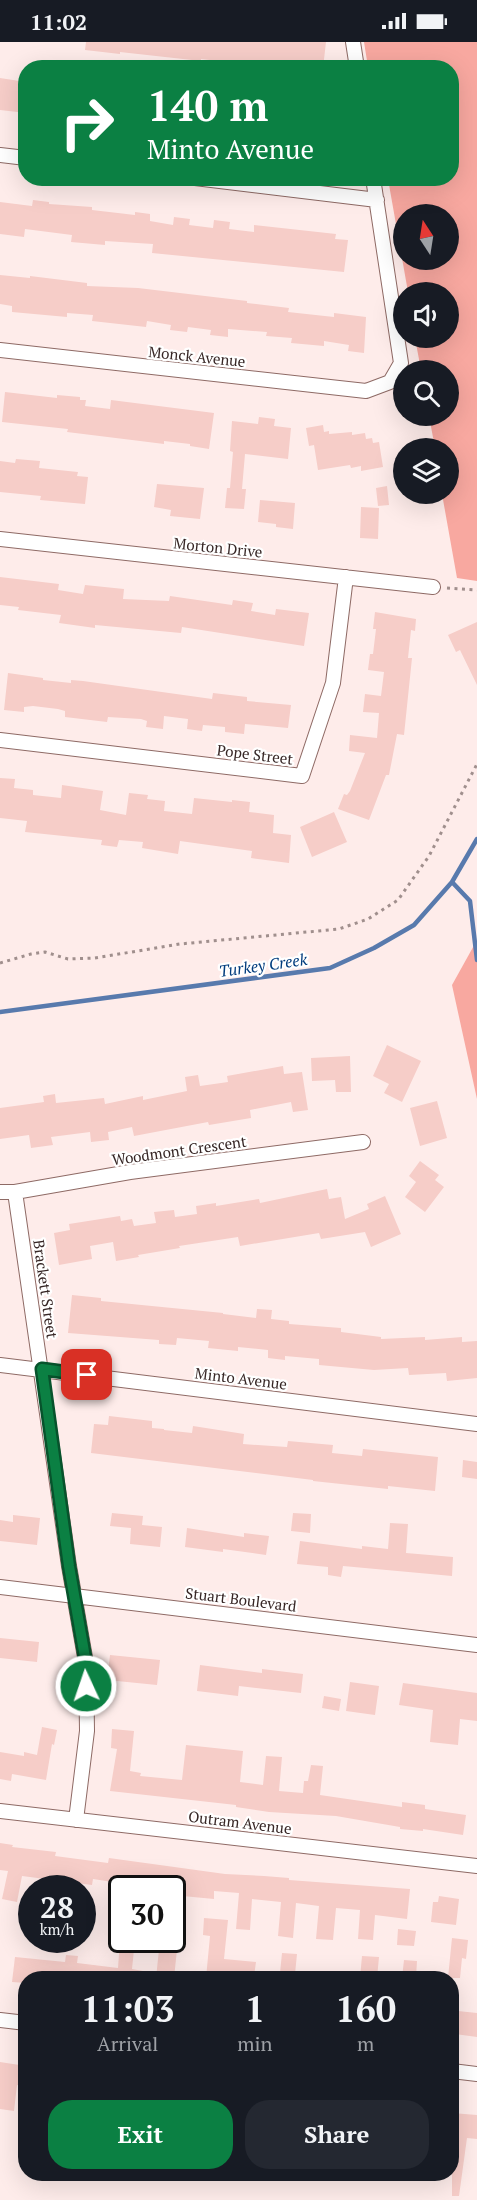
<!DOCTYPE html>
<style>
:root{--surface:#171b24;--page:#242831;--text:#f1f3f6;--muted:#9ea1a6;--accent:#0b8043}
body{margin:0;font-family:"PT Serif",serif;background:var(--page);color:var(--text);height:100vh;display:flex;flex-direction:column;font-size:22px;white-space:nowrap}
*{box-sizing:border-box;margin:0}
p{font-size:20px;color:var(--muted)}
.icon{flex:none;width:33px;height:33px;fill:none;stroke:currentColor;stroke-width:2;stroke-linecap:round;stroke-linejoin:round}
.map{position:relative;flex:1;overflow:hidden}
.drawer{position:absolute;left:18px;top:1929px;width:441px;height:210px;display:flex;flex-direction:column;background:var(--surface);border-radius:24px;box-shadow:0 6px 24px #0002}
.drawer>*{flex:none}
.guide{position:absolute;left:18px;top:18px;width:441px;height:126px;border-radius:24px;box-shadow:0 6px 24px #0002;background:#0b8043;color:#fff;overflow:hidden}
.needle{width:39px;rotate:348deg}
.fabs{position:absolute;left:393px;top:162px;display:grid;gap:12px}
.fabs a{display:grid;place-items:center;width:66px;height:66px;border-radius:50%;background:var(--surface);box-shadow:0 6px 24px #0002;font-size:30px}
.speed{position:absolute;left:18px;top:1833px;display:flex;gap:12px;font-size:30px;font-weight:700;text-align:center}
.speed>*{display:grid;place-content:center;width:78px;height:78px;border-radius:50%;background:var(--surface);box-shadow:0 6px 24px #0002;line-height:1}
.speed small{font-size:15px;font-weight:400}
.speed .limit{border:3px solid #111;border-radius:9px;background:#fff;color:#111}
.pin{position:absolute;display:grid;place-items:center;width:51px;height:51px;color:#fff;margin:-26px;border-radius:12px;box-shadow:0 3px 9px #0006}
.me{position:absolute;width:66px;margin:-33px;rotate:357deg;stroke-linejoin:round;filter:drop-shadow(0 0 4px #0008)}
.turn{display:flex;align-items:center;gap:21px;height:126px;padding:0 30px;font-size:27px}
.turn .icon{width:78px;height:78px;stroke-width:2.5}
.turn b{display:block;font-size:42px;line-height:51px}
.eta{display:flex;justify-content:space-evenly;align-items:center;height:102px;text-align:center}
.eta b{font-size:36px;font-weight:800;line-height:42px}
.primary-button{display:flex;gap:12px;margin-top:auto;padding:12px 30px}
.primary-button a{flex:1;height:69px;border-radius:24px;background:var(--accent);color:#fff;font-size:24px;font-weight:800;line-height:69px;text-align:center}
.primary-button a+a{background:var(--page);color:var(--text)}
.status{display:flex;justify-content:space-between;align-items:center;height:42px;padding:0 30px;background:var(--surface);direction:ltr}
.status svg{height:16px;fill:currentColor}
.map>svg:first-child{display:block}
.green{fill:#f8a8a0;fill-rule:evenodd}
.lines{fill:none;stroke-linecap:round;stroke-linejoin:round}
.stream{stroke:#587aad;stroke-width:4.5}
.building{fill:#f6cdc8}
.minor-casing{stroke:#8e6a65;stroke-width:16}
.path{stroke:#a08f8d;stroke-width:3;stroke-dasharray:3 4.5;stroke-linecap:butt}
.minor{stroke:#fff;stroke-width:14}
.route-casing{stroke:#07532c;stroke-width:15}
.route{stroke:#0b8043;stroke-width:10}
.labels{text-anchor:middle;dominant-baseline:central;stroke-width:4.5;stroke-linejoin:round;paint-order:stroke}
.street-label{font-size:15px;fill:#362625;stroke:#fff}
.water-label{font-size:16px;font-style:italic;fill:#023c7d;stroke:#fff}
</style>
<div class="status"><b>11:02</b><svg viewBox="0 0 49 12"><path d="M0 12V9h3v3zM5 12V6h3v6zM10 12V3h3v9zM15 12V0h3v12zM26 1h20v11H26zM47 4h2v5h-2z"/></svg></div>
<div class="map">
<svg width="477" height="2158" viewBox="0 0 477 2158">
<rect width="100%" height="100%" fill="#feecea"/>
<path class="green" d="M364,0h113v539l-20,-3 -15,-84h6v-46h-13l-6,-32h19v-46h-27l-6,-32h33v-46h-40l-20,-113 64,-1v-110l-84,-1zM404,172h44v46h-44z
M477,898v159l-25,-114z"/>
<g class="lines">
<path class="stream" d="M452,840l18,19 7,59
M0,970l330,-44 44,-20 40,-23 38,-43 25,-43"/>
</g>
<path class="building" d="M86,0h240l-3,26h-45l-77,-9v2l-81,-9v2l-35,-4z
M0,36l26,4v31l-26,-3z
M33,158l16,2v2l43,3v3l43,5v-3l15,2v7l23,4 1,-8 16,2 -1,6 24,3 1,-8 16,2 -1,7 25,3v-7l82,9 -1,5 13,1 -4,32 -192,-19 1,-9 -48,-3v4l-34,-3 1,-7 -47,-6 -1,8 -24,-3v-32l32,4z
M0,233l30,3v-2l57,7v3l51,2 109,13v2l42,5 -1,4 46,5v-4l32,4 -2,36 -16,-2 1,-6 -25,-4v5l-33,-3 1,-5 -26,-2 1,-4 -39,-3v8l-18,-2 1,-5 -23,-3 -1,5 -17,-2 1,-5 -24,-4 -1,6 -54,-6 1,-6 -26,-2v4l-55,-5v-6l-12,-2z
M5,350l52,6v-3l23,2v3h6l-1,6 25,3 1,-9 103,13 -5,36 -19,-3v-2l-26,-3v3l-32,-4 -65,-8 1,-3 -66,-7z
M259,375l16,2 -1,7 17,2 -3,31 -43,-5 -3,35h4l-2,20 -19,-1 2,-20h3l3,-36 -3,-1 2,-30 26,3z
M323,383l1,7 5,-1v3l23,-2v3l13,-2 1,6 6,-1 1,5 6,-1 4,25 -22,4v-5l-10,2 -1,-3 -32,5 -4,-25 -5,1 -3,-18z
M16,417l24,2 -1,7 39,4 -1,4 11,1 -3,27 -45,-4 1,-4 -41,-4v-31l15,2z
M157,442l47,4 -4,31 -30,-3 1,-6 -17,-3z
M387,444l2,19 -11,1 -2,-18z
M260,458l35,3 -2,26 -17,-2v-3l-18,-2z
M361,465l18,1 -1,31 -18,-1z
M0,535l59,7 -1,6 25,4 2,-9 39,4 -1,10 46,2 1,-5 62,9 1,-5 20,3 -2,8 24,4 1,-6 33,4 -5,33 -122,-19 -1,6 -86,-8v3l-36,-5 2,-8 -43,-5 1,-3 -19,-2z
M375,570l41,7 -1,12 -4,-1 -3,28h4l-8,77 -7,-1 -8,41h-3l-17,45 -31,-11 6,-15 3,1 3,-4 15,-38 -16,-2 1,-16 27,3 2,-25 -16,-1 2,-18 16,2 3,-24 -16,-2 2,-16h3l3,-25h-3z
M477,580v63l-17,-35 -4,2 -8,-17z
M8,631l35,5v2l28,3v-3l12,1 129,18 1,-6 34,4v4l44,4 -3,23 -43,-4 -1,10 -19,-2v-5l-22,-2 -1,6 -15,-2 1,-10 -24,-3 -1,13 -17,-2 1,-6 -6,-2 -33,-2 -1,5 -42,-5v-6l-7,-2 -25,-3 -9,1v5l-20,-2z
M0,736l15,1 -1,9 19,2v5l28,3 1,-13 41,6 -3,19 26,5 3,-22 19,2 -1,4 18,2 -1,10 28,3 2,-16 38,4v-2l18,2 -1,10 25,3 -1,18 18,2 -2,28 -38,-5 1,-7 -72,-10 -2,13 -36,-6 1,-6 -24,-2 -2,7 -16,-2 1,-5 -77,-8 2,-11 -27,-3z
M334,770l13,30 -35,15 -12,-30z
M387,1003l34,16 -19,41 -18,-9 5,-9 -16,-8z
M350,1014l1,36h-15l-1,-12 -23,1 -1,-23z
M283,1024l1,8 18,-2 6,38 -15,2 -2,-10 -41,8 1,8 -42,7 -1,-3 -74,14 -2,-9 -24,5 1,8 -18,2 -1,-10 -39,5 2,8 -22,3 -2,-13 -29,4v-31l44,-6 -1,-6 12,-2 1,9 48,-5 1,6 38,-8v4l44,-9 -2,-14 13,-2 2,11 28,-4 -1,-6z
M437,1059l10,37 -27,8 -10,-38z
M420,1119l19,14 -4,5 9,7 -19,25 -20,-15 11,-15 -7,-6z
M327,1147l2,10 12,-2 4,22 24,-10 -2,-5 18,-8 16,38 -30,13 -6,-15 -44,7 -2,-6 -79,13 -2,-9 -59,9 1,2 -42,7 1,2 -23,4 -3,-19 -23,4 2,13 -33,6 -5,-32 16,-3 -1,-6 51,-8 1,5 11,-2 2,7 22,-3 -2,-11 20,-2 1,7 22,-3 -1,-8 20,-3v3l43,-7 1,4z
M72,1253l29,3v3l122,12v1l33,4 1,-9 15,1 -1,9 18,2v3l52,4v4l40,5v2l44,-2v3l37,-3v5l15,-1v37l-30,3 -1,-8 -37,2 -1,-7 -34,2 -55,-5v-6l-34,-3v4l-17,-2v-8l-30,-3v4l-30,-3 1,-7 -32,-3 -1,7 -17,-1v-4l-91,-7z
M109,1374l43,5v7l12,1v1l28,3 1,-7 51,8 -1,10 44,3 1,-6 45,4 -1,8 30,3 1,-7 75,8 -3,34 -47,-5v3l-75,-8v-1l-222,-27 3,-29 14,1z
M463,1418l14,2v17l-15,-2z
M112,1471l31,3 -1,9 20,2 -2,20 -30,-3 1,-16 -21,-2z
M293,1471l18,1 -1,19 -19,-2z
M13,1473l27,3 -3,27 -37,-4v-21l13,2z
M390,1481l18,1 -2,29 47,4 -1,19 -109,-10 -2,11 -13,-2v-8l-31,-3 3,-23 62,8v-3l26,3z
M187,1486l57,9v-4l25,3 -3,19 -43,-6v3l-38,-5z
M0,1596l39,4 -2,20 -37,-4z
M110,1613l50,5 -3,25 -50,-5z
M200,1623l62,8v-4l41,5 -2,19 -62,-7 -1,10 -41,-5z
M350,1640l29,4 -4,29 -29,-4z
M403,1641l74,10v28l-17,-2 -2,26 -28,-3 3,-32 -34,-5z
M324,1654l17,3 -2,12 -17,-3z
M42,1685l15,3 -3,15 -2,-1 -6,36 -34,-6 -1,7 -11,-2v-27l24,4v-4l13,3z
M112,1687l22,2 -4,40 11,2 -1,3 42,4 4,-35 57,6 -3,31 23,3 3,-29 16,1 -3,34 24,2 1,-12h4l3,-16 12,1 -3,29 82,12v-5l23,3v4l41,6 -3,20 -40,-6v2l-23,-2v-2l-64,-11 -67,-4 -33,-5v-2l-126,-14 7,-42 -6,-1z
M0,1801l13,2 -1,2 44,5 -1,4 53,7 1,-5 116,16 39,2 25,2v2l121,9 -3,30 -32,-4 -2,25 -15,-1 2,-29 -24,-2 -3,32 -17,-1 3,-33 -23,-3 -3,35 -15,-2 3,-34 -29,-3 -2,31 -14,-1 3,-36 -25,-2v8l-42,-4v-10l-39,-5 -1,5 -39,-6 -1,6 -70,-9 -5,26 -15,-3 6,-28 -8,-1z
M439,1854l20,3 -3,26 -25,-3 2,-20h5z
M204,1876l24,2 -4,39 32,3 -2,14 -15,-1v3h-33l4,-42 -7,-1z
M398,1887l18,2 -2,15 -17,-1z
M452,1896l16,2 -2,19 -4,-1 -2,20h-12z
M120,1898h15l-3,29 11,2v7h-117v5l-14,-1 3,-25 50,5 1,-7 12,1 -1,7 41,5z
M160,1898h18l-4,38h-18z
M282,1911l15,1 -2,20 -15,-1z
M362,1914l17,1 -2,21h-17z
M404,1918l13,1 -1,17h-14z
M458,1969l19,2v24l-22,-3z
M0,2020l26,4v21l-9,-2 -3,26 -14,-2z
M452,2071l25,2v24l-10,-1 -8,58h-7z"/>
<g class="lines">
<defs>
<path id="minor" d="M353,0l4,26
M0,113l26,3
M195,136l182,22
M0,308l366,41 24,-9 11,-19 -28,-185
M0,497l433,48
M0,698l302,36 31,-93 13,-106
M0,1150h15l115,-20 233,-30
M15,1150l54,374 17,97 1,68 -11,89
M0,1323l477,59
M0,1545l477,58
M0,1769l477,55
M0,1978l26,3
M452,2029l25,3"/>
</defs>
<use href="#minor" class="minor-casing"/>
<path class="path" d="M447,546l30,2
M0,921l31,-9 14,-2 23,7 27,-1 85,-14 159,-15 29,-10 30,-19 31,-44 48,-92"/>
<use href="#minor" class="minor"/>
</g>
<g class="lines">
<defs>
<path id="route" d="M86,1644v-23l-17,-97 -27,-197 45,6"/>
</defs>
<use href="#route" class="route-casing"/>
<use href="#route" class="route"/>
</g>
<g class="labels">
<g class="street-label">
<text transform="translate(197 314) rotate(6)">Monck Avenue</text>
<text transform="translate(218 505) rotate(6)">Morton Drive</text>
<text transform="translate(255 712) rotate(7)">Pope Street</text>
<text transform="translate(179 1108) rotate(-8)">Woodmont Crescent</text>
<text transform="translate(46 1247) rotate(82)">Brackett Street</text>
<text transform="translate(241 1336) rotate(7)">Minto Avenue</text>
<text transform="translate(241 1557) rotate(7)">Stuart Boulevard</text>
<text transform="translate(240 1780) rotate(7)">Outram Avenue</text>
</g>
<g class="water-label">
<text transform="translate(263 923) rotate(-8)">Turkey Creek</text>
</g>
</g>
</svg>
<div class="fabs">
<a><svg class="needle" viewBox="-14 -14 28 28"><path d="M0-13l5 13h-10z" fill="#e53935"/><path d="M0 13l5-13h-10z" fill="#9ea1a6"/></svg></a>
<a><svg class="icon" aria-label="sound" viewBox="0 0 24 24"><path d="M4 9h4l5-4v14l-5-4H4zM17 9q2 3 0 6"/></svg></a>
<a><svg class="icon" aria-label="search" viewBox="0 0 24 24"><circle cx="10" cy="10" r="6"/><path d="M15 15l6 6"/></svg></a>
<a><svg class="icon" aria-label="layers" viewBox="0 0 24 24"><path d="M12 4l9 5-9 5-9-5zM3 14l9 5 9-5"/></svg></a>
</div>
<div class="speed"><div>28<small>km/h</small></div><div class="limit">30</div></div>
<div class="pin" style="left:87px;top:1333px;background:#d93025"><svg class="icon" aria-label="arrive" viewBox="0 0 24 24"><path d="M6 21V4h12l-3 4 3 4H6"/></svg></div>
<svg class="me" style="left:86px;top:1644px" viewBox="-20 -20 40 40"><circle r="17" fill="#0b8043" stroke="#fff" stroke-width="3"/><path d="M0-11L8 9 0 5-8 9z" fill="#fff"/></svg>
<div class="guide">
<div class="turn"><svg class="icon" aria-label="right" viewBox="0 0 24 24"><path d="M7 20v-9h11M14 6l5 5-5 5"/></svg><div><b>140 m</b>Minto Avenue</div></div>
</div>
<section class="drawer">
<div class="eta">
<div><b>11:03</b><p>Arrival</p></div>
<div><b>1</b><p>min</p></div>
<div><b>160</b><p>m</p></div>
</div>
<div class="primary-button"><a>Exit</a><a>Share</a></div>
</section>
</div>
